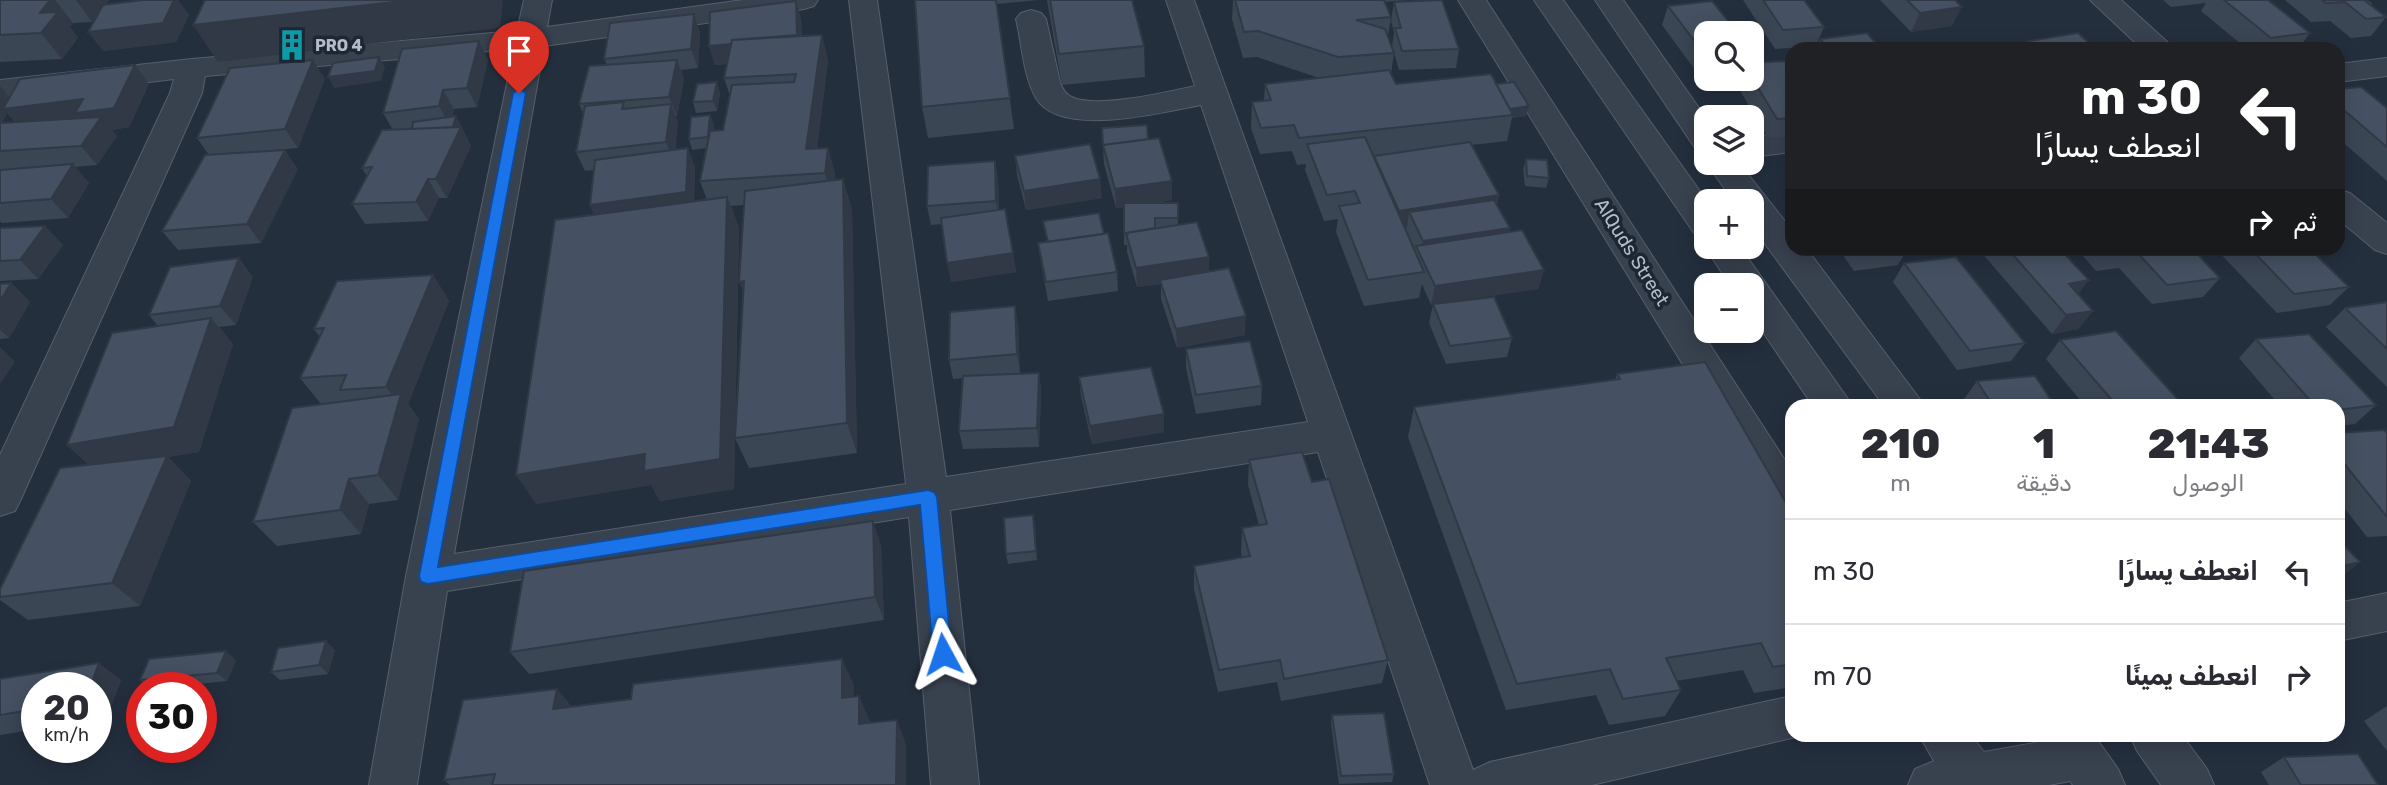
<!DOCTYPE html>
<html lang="ar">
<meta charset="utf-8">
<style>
:root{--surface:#fff;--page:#f2f2f3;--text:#2b2b33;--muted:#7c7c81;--line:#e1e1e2}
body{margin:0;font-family:Rubik,Cairo,sans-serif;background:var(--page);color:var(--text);direction:rtl;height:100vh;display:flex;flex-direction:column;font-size:26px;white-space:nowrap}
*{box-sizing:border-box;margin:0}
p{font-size:23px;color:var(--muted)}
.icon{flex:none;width:38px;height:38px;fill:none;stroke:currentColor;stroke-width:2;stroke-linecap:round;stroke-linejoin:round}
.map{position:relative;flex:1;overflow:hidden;direction:ltr}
.details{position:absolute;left:1785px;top:399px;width:560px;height:343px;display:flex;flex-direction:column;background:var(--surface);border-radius:21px;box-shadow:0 4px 18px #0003;direction:rtl}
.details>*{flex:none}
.banner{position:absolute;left:1785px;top:42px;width:560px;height:214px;border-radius:21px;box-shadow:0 4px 18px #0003;direction:rtl;background:#202124;color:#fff;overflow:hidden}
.tools{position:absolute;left:1694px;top:21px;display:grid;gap:14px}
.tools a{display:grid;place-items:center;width:70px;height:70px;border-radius:14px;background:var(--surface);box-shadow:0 4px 18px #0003;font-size:35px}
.speed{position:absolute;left:21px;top:672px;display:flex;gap:14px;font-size:35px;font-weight:700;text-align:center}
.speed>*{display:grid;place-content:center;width:91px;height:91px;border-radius:50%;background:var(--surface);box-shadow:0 4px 18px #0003;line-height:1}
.speed small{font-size:18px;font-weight:400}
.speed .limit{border:10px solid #d22;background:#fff;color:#111}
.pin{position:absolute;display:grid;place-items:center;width:60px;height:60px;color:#fff;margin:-72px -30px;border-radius:50% 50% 50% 0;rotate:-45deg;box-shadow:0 0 7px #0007}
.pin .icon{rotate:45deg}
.me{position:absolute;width:77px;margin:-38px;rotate:355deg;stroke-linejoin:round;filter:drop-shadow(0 0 5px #0008)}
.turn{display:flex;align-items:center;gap:24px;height:147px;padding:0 28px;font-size:32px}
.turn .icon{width:91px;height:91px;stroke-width:2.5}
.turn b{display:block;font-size:49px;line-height:60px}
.then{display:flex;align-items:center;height:66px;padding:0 28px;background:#0003;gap:14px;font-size:26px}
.eta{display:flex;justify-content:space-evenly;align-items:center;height:119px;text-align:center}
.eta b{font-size:42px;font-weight:800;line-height:49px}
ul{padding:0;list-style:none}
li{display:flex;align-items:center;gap:21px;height:105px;padding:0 28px;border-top:2px solid var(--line)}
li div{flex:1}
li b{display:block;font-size:26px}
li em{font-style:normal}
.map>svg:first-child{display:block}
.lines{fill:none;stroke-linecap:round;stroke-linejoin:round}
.minor-casing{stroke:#565f6c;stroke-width:2}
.minor{fill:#38414e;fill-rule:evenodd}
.wall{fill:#3b4654;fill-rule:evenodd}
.shaded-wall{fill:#303945}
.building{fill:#455162;stroke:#303945;stroke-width:2}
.route{fill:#1a73e8;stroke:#114b97;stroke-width:2}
.labels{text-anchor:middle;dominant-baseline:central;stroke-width:7;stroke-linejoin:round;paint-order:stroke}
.far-poi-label{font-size:16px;font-weight:bold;fill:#b4bcc9;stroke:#1d2633;text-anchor:start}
.street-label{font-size:19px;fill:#b4bcc9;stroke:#1d2633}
</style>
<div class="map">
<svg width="2387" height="785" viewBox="0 0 2387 785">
<rect width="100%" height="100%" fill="#242f3e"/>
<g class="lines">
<defs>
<path id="minor" d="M524,0h28l-5,27 196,-27h75l-4,6 -10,3 -260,37 -90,508 452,-70 -57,-484h28l69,477 362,-55 -107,-317c-38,7 -141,34 -165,-7 -13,-23 -14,-54 -20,-79l5,-6 10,-3 10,3 5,6 14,63c3,8 6,13 14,16 26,10 93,-6 121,-12l-29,-86h28l279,770 17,-8 302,-66v39h12l-212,50h-162l-112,-333 -368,58 29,275h-48l-22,-268 -462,74 -30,194h-48l37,-209 108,-527 -309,27 -3,17 -181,406 -6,12 -15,5v-61l170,-362 4,-14 -174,21v-20l192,-21 325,-28z
M1458,0h28l306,471v51l-15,-5z
M1534,0h29l144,201 -1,36 -12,-4z
M1595,0h28l83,118v33l-11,-3z
M2090,0h31l54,49h-33z
M2387,58v18l-49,6v-18z
M1792,132v20l-40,5v-20z
M1706,162l33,1 53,67v18h14l119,158h-41l-132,-180v-25h-19z
M2338,190l12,3 37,30v31l-12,-4 -37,-31z
M1706,244v3h34l113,159h-40l-61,-90v-31h-22l-25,-38z
M2387,593v38l-49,10v-38z
M1919,735h52l13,17 61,-11 -3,-6h52l24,34 7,16h-52l-3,-4 -21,4h-141l7,-16 19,-8z
M2130,735h52l25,34 7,16h-53l-24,-34z"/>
</defs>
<use href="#minor" class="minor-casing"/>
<use href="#minor" class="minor"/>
</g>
<path class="wall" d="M0,0h109l-4,4 38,-4h35l11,15 -13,27 -73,9 -5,-36 -6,7 -19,1 -3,4 8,11 -16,21 -62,3z
M915,0h123l-41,4 17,125 -86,9 -6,-31z
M1047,0h85l12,46 1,31 -83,8z
M1233,0h175l-23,2 6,15 -3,19 4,11 2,-15 -3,-11 3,-19 65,47 -3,19 -57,2 -5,-17 -3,21 5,10h100l33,22 -3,10 -14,2 -5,23 -36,4 28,50 -2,10 12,27 35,38 -6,19 -91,13 65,36 -5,19 -61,7 -17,-41 4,-18h-2l-9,-21 -3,14 -55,8 -28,-74 2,-13 -14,2 -19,-51 1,-6 -9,1 -5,-14 -32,3 -9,-26 1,-26 12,-2 1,-16 54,-6 -62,-21 -14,1 -11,-39z
M1743,0h61l20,27 -8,19 -41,3z
M1880,0h75l-3,26 -41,6z
M2163,0h105l42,33 -12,16h-51l-46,-38 5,-8 -35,4z
M2285,0h82l5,3 -1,2 15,12 -15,19 -20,2 -21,-17 -19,1z
M796,1l5,19 1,16 20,-1 6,26 -11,88 11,-1 7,26 -1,6 9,-1 9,31 5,243 -108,15 -14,-30 9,-145v-88l-13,1 8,22 -5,261 -74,12 -9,-16 -115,19 58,-289 -4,-10 4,-35 -9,1 -9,-19 7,-39 -4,-9 28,-39 -3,-6 90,-45 6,19 -2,35 -17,2 3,9 -7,37h-2l3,7 -3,27 20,17 -1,34 13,-1 -7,-19 6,-33 -14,2 -3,-11 21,-24 4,10 -1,5h10l7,-34 -6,-18 3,-14 -12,1 -6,-19z
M1668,6l38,27v40l-8,1 -36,-49z
M1820,39l61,10h-66z
M479,41l9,19 -11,47 -23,2 -2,8 4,-1 15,30 -24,52h-8l-11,23 -63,3 -13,-20 15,-28 -5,-8 31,-38 -10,-17z
M2029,41l67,8h-72z
M1792,70v67l-24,1 -33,-56 2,-3h15z
M325,79l-27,69 -24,2 24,19 -37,74 -83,7 -16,-19 47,-76 -12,-17z
M149,84l-20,43 -17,3 5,6 -20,29 -22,2 14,16 -21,35 -66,5 -2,-2v-135l10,11zM7,113l8,9 -13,1z
M2338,89l49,19v73l-49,-43z
M720,93l-3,18 -21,2 -3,-11z
M1102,128l46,11 24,42v19l-17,3h23v22l31,47 36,63 -68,13 -16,-49v-15l-24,3 -10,-35v-7h-3v-38l-8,1 -12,-44z
M1015,156l87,42 -76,12 -9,-35z
M1526,159l23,19 -3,10 -21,-2 -2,-17z
M995,161l3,19 1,29 14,44 3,19 -65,10 -9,-58 -11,1 -4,-19z
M1043,221l61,13 13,38 1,19 -70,10 -7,-38 -3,-20 9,-1z
M45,226l18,19 -25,34 -38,2v-53z
M1838,248h70l-10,17 -44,6z
M1981,248h78l19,46 15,17 -15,18 -26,5 -72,-83z
M2076,248h116l28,30 -17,19 -51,7 -33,-36 -23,3z
M2215,248h94l40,39 -19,18 -53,8z
M1904,263l121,80 -14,18 -54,9 -64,-88z
M433,275l16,26 -41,103 11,15 -21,81 -29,4 -8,30 -84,12 -24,-24 68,-118 -21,-26 20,-41 -6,-8z
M253,277l-17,48 -17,2 14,17 -34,108 -31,5 23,24 -51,125 -112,14 -28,-20v-11l89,-124 -22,-20 91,-119 -9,-11z
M11,283l19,19 -21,36 -9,1v-55z
M2387,302v85l-61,-60 19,-19z
M1018,325l2,48 -15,1 34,-1 2,18 -2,56 -76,2 -4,-18 4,-53 -10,1 -4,-19z
M2256,339l120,66 -21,19 -17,2v-20h-58l-41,-48z
M2060,340l124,66h-99l-39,-47z
M1186,349l76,37 -1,19 -65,9 -10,-46z
M1617,374l175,139v174l-38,6 -11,-23 -67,11 5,9 -16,26 -56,9 -13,-30 -90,15 -98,-273 6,-30 201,-27z
M1079,377l85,55 -72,12 -11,-48z
M1977,381l78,25h-87l-4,-7z
M2338,433h49v103l-20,1 -29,-37z
M1249,460l63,22 76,178 -6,23 -101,18 -4,-19 -59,10 -24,-103v-23l48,-8 -1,-6 1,-24 17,-3 -11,-40z
M1035,524l2,36 -29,4 -2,-10z
M881,545l3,75 -355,54 -19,-22z
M335,650l-7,24 -48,6 -9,-8z
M236,660l-9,21 -66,7h-11l-10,-8z
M0,679l121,1 -14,37 -11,2v-31h-59v41l-37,6z
M854,685l-1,11 17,27 27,-3 9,25v40h-456l-6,-5 113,-91 14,17z
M2387,706v45l-23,-30z
M1332,715l62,59 -2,8 -53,2 -8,-60z
M2284,757l94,28h-109l-8,-13z"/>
<path class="shaded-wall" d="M50,0h5l18,23 -3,4 8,11 -16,21 -21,-26 -1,-20z
M76,0h33l-17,22z
M174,0h4l11,15 -13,27 -73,9 -15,-19z
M411,0h92l-3,28 -282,34 -25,-37z
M796,1l5,19 2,34 -88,11 -6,-19z
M1962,7l-10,19 -41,6 9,-19z
M694,14l6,19 -2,35 -7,-19z
M822,35l6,26 -14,114 -8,-26z
M479,41l9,19 -11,47 -10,-19z
M379,57l6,10 -4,14 -47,7 -6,-11z
M313,60l12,19 -27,69 -13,-19z
M677,60l7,19 -7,37 -8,-19z
M135,65l14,19 -20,43 -17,3 5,6 -20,29 -16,-19 -61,-18 -13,-15 -7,13v-40l13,16z
M717,82l3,11 -3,18 -4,-10z
M443,90l11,19 -5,16 -10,-19z
M671,104l7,19 -5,38 -7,-19z
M1529,106l-3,10 -14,2 1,-3 -5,-6z
M710,115l4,10 -2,22 -4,-10z
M456,116l15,30 -24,52 -31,-52z
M688,148l7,19 -2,44 -94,13 -9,-19z
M828,148l7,26 -3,25 -7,-26z
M285,150l13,19 -37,74 -14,-19z
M995,161l3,19 1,40 -3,-19z
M73,164l16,19 -21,35 -17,-19z
M428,179l11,19 -11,23 -12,-19z
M843,179l9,31 5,243 -10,-30z
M1100,179l2,19 -76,12 -2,-19z
M1172,181v19l-56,8 -1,-19z
M1499,195l-4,20 -86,-3 -2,16 -11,2 3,-19z
M727,197l12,31 -5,261 -74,12 -9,-16 -115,19 -20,-29z
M45,226l18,19 -25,34 -18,-19z
M1510,228l-5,20 -85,6 3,-13z
M1013,253l3,19 -65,10 -4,-19z
M1209,257v19l-49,4 1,4 -24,3 -1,-19z
M239,258l14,19 -17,48 -16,-19z
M1544,270l-6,19 -107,16 4,-19z
M433,275l16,26 -41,103 11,15 -21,81 -20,-25 20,-72 -12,-16z
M2089,280l-14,19 -6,-15z
M744,281l7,32 -12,-31z
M11,283l19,19 -21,36 -9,-8v-29z
M1015,306l3,19 2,48 -3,-19z
M2093,311l-15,18 -26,5 14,-19z
M1246,316l-1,19 -68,13 -1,-19z
M211,318l22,26 -34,108 -31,5 23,24 -51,125 -28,-23 -18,-114 -27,-24z
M0,347l15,15 -15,22z
M1039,373l2,18 -2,56 -2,-19z
M1164,414v18l-72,12 -2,-18z
M349,479l20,25 -8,30 -21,-24z
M1033,515l2,9 2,36 -1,-9z
M873,521l8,24 3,75 -9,-23z
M2360,562l-22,18v-13z
M326,641l9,9 -7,24 -9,-9z
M226,651l10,9 -9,21 -10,-8z
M842,659l12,26 -1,39 -11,-26z
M99,663l22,17 -14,37 -11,-7v-22h-6z
M557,689l21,26 -25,-6z
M859,696l11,25v29l-11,-26z
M897,720l9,25v40h-10z"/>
<path class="building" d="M0,0h50l-10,13 18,-1 -17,21 -41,2z
M143,0h31l-11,23 -75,9 15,-27z
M205,0h206l-218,25z
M915,0h81l14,98 -88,9z
M1050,0h82l12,46 -85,8z
M1235,0h149l7,17 -35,3 29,9 9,24 -56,4 -80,-26 -14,1z
M1442,0l17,49 -57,2 -7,-23h6l-7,-26z
M1763,0h41l20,27 -41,3z
M1907,0h48l7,7 -42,6z
M2224,0h44l42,33 -39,5z
M2322,0h42l22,17 -20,2 -21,-17 -19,1z
M796,1l1,34 -65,5 -1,4 -22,2 1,-34z
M1712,1l26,32h-32v22h-1l-37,-49z
M694,14l-3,35 -87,10 6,-36z
M1867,33l14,16h-52l-9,-10z
M2078,33l18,16h-58l-9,-8z
M822,35l-16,114 22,-1 -3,25 -125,8 10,-50 13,-1 9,-45 62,-3 2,-8 -72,4 8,-38z
M479,41l-12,47 -24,2 -4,16 -56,7 19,-64z
M379,57l-4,14 -47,6 5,-14z
M313,60l-28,69 -88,9 33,-70z
M677,60l-8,37 -90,7 10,-38z
M1786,61l6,9v48l-15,1 -25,-41v-15z
M135,65l-21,43 -39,5 8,-14 -80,10 17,-30z
M1389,70l7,14 95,-10 22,41 -214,23 -5,-13 -33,3 -9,-26 19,-2 -6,-16z
M717,82l-4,19 -20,1 4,-18z
M1514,82l15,24 -19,3 -14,-25z
M2361,87l26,21v39l-49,-42v-16z
M624,102l-2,7 49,-5 -5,38 -90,10 9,-46z
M710,115l-2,22 -19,2 2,-22z
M456,116l-3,11 -41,2 1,-7z
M101,117l-20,29 -81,5v-28z
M1147,125l1,14 -45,6 -1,-17z
M461,127l-25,52h-8l-12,23 -64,2 20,-37 -10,1 20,-38z
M1365,137l59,135 -56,8 -29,-74 21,-3 -5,-12 -28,4 -20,-51z
M1159,138l13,43 -57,8 -12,-44z
M1470,142l29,53 -100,16 -25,-55z
M1090,144l10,35 -76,12 -9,-35z
M688,148l-2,44 -96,13 5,-45z
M285,150l-38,74 -85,7 43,-76z
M1526,159l21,1 2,18 -22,-2z
M995,161l1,40 -69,5 1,-40z
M73,164l-22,35 -51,4v-33z
M843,179l4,244 -112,15 9,-157 -5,1 6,-91z
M727,197l-7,262 -76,12 1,-17 -129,21 39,-255z
M1494,200l16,28 -87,13 -14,-29z
M1124,203h54v15h-23v10l-29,5 1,1h-3z
M1005,209l8,44 -66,10 -6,-45z
M1099,213l5,21 -56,8 -5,-21z
M1197,222l12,35 -73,11 -10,-35z
M45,226l-25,34 -20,1v-33z
M1522,230l22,40 -109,16 -19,-40z
M1108,233l9,39 -71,10 -8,-39z
M1862,248h28l-26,4z
M2007,248h52l30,32 -20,4 24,27 -27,4z
M2107,248h85l28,30 -53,7 -33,-36 -24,3z
M2250,248h59l40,39 -55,7z
M1956,257l69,86 -55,8 -66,-88z
M239,258l-19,48 -71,9 21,-48z
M1229,268l17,48 -70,13 -16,-49z
M433,275l-47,112 -46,3 6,-15 -46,3 24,-50 -10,1 23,-48z
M11,283l-11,18v-17z
M1494,297l18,41 -62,8 -17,-42z
M2387,302v47l-42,-41z
M1015,306l2,48 -68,6 1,-48z
M211,318l-37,109 -107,18 45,-112z
M2116,331l68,75h-67l-57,-66z
M2309,334l67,71 -38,5v-4h-23l-59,-67z
M1250,341l12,45 -66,9 -10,-46z
M1705,362l87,151v151l-19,3 -12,-24 -95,15 15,32 -58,9 -13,-30 -93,15 -103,-277 206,-28 -3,-5z
M1151,367l13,47 -74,12 -11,-49z
M1039,373l-2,55 -78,3 4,-55z
M2035,376l20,30h-62l-16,-25z
M401,394l-23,81 -29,4 -9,31 -87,12 39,-114z
M2384,430l3,3v84l-49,-61v-23z
M1302,452l10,30 17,-3 59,181 -104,19 -4,-19 -61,10 -25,-104 56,-10 -8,-28 25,-4 -18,-64z
M167,456l-55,127 -112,14v-8l60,-121z
M1033,515l3,36 -30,3 -2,-36z
M873,521l2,76 -365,55 14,-81z
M2338,539l22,23 -22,5z
M326,641l-7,24 -48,7 7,-24z
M226,651l-9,22 -77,7 9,-21z
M842,659v39l17,-2v28l38,-4 -1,65h-404l3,-11 -51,6 19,-80 94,-11 -4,20 78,-10 2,-15z
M99,663l-9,25h-53v21l-37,6v-36z
M1384,713l10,61 -53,2 -9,-61z
M2358,754l20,31h-77l-17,-28z"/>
<path class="route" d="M519,89l7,4 -88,474 490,-77 6,2 3,5 15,157 -3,6 -6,2 -7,-2 -3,-6 -13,-149 -492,79 -7,-2 -2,-6 94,-483z"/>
<defs>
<symbol id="building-bare" viewBox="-9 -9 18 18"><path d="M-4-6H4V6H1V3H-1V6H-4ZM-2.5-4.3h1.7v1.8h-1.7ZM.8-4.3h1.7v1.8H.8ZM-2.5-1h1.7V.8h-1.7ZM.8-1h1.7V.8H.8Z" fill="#0f9aa8" stroke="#1d2633" stroke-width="2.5" paint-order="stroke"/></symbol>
</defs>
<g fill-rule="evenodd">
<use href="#building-bare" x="270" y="23" width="44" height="44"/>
</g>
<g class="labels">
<g class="far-poi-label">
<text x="315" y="45">PRO 4</text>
</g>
<g class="street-label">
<text transform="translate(1632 252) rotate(58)">AlQuds Street</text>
</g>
</g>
</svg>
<div class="tools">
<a><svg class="icon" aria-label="search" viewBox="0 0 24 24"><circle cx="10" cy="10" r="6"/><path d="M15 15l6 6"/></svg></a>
<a><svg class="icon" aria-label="layers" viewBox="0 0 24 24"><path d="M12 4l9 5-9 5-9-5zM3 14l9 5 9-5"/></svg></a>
<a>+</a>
<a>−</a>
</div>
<div class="speed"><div>20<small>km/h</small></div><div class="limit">30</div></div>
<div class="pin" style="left:519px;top:93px;background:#d93025"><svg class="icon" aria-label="arrive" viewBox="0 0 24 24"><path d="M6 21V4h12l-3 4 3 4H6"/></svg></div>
<svg class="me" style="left:943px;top:654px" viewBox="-20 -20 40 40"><path d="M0-17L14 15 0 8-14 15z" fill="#1a73e8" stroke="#fff" stroke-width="4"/></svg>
<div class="banner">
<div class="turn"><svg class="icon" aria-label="left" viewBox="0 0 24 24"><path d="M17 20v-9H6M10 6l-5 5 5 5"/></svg><div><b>30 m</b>انعطف يسارًا</div></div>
<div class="then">ثم<svg class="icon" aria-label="right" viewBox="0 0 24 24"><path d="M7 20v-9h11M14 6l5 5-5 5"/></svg></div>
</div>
<section class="details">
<div class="eta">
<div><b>21:43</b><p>الوصول</p></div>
<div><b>1</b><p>دقيقة</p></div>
<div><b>210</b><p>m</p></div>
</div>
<ul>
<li><svg class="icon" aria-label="left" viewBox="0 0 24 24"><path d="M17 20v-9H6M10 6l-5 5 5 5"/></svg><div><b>انعطف يسارًا</b></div><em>30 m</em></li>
<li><svg class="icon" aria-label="right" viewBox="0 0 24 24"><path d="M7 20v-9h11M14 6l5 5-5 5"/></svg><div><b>انعطف يمينًا</b></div><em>70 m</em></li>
</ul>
</section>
</div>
